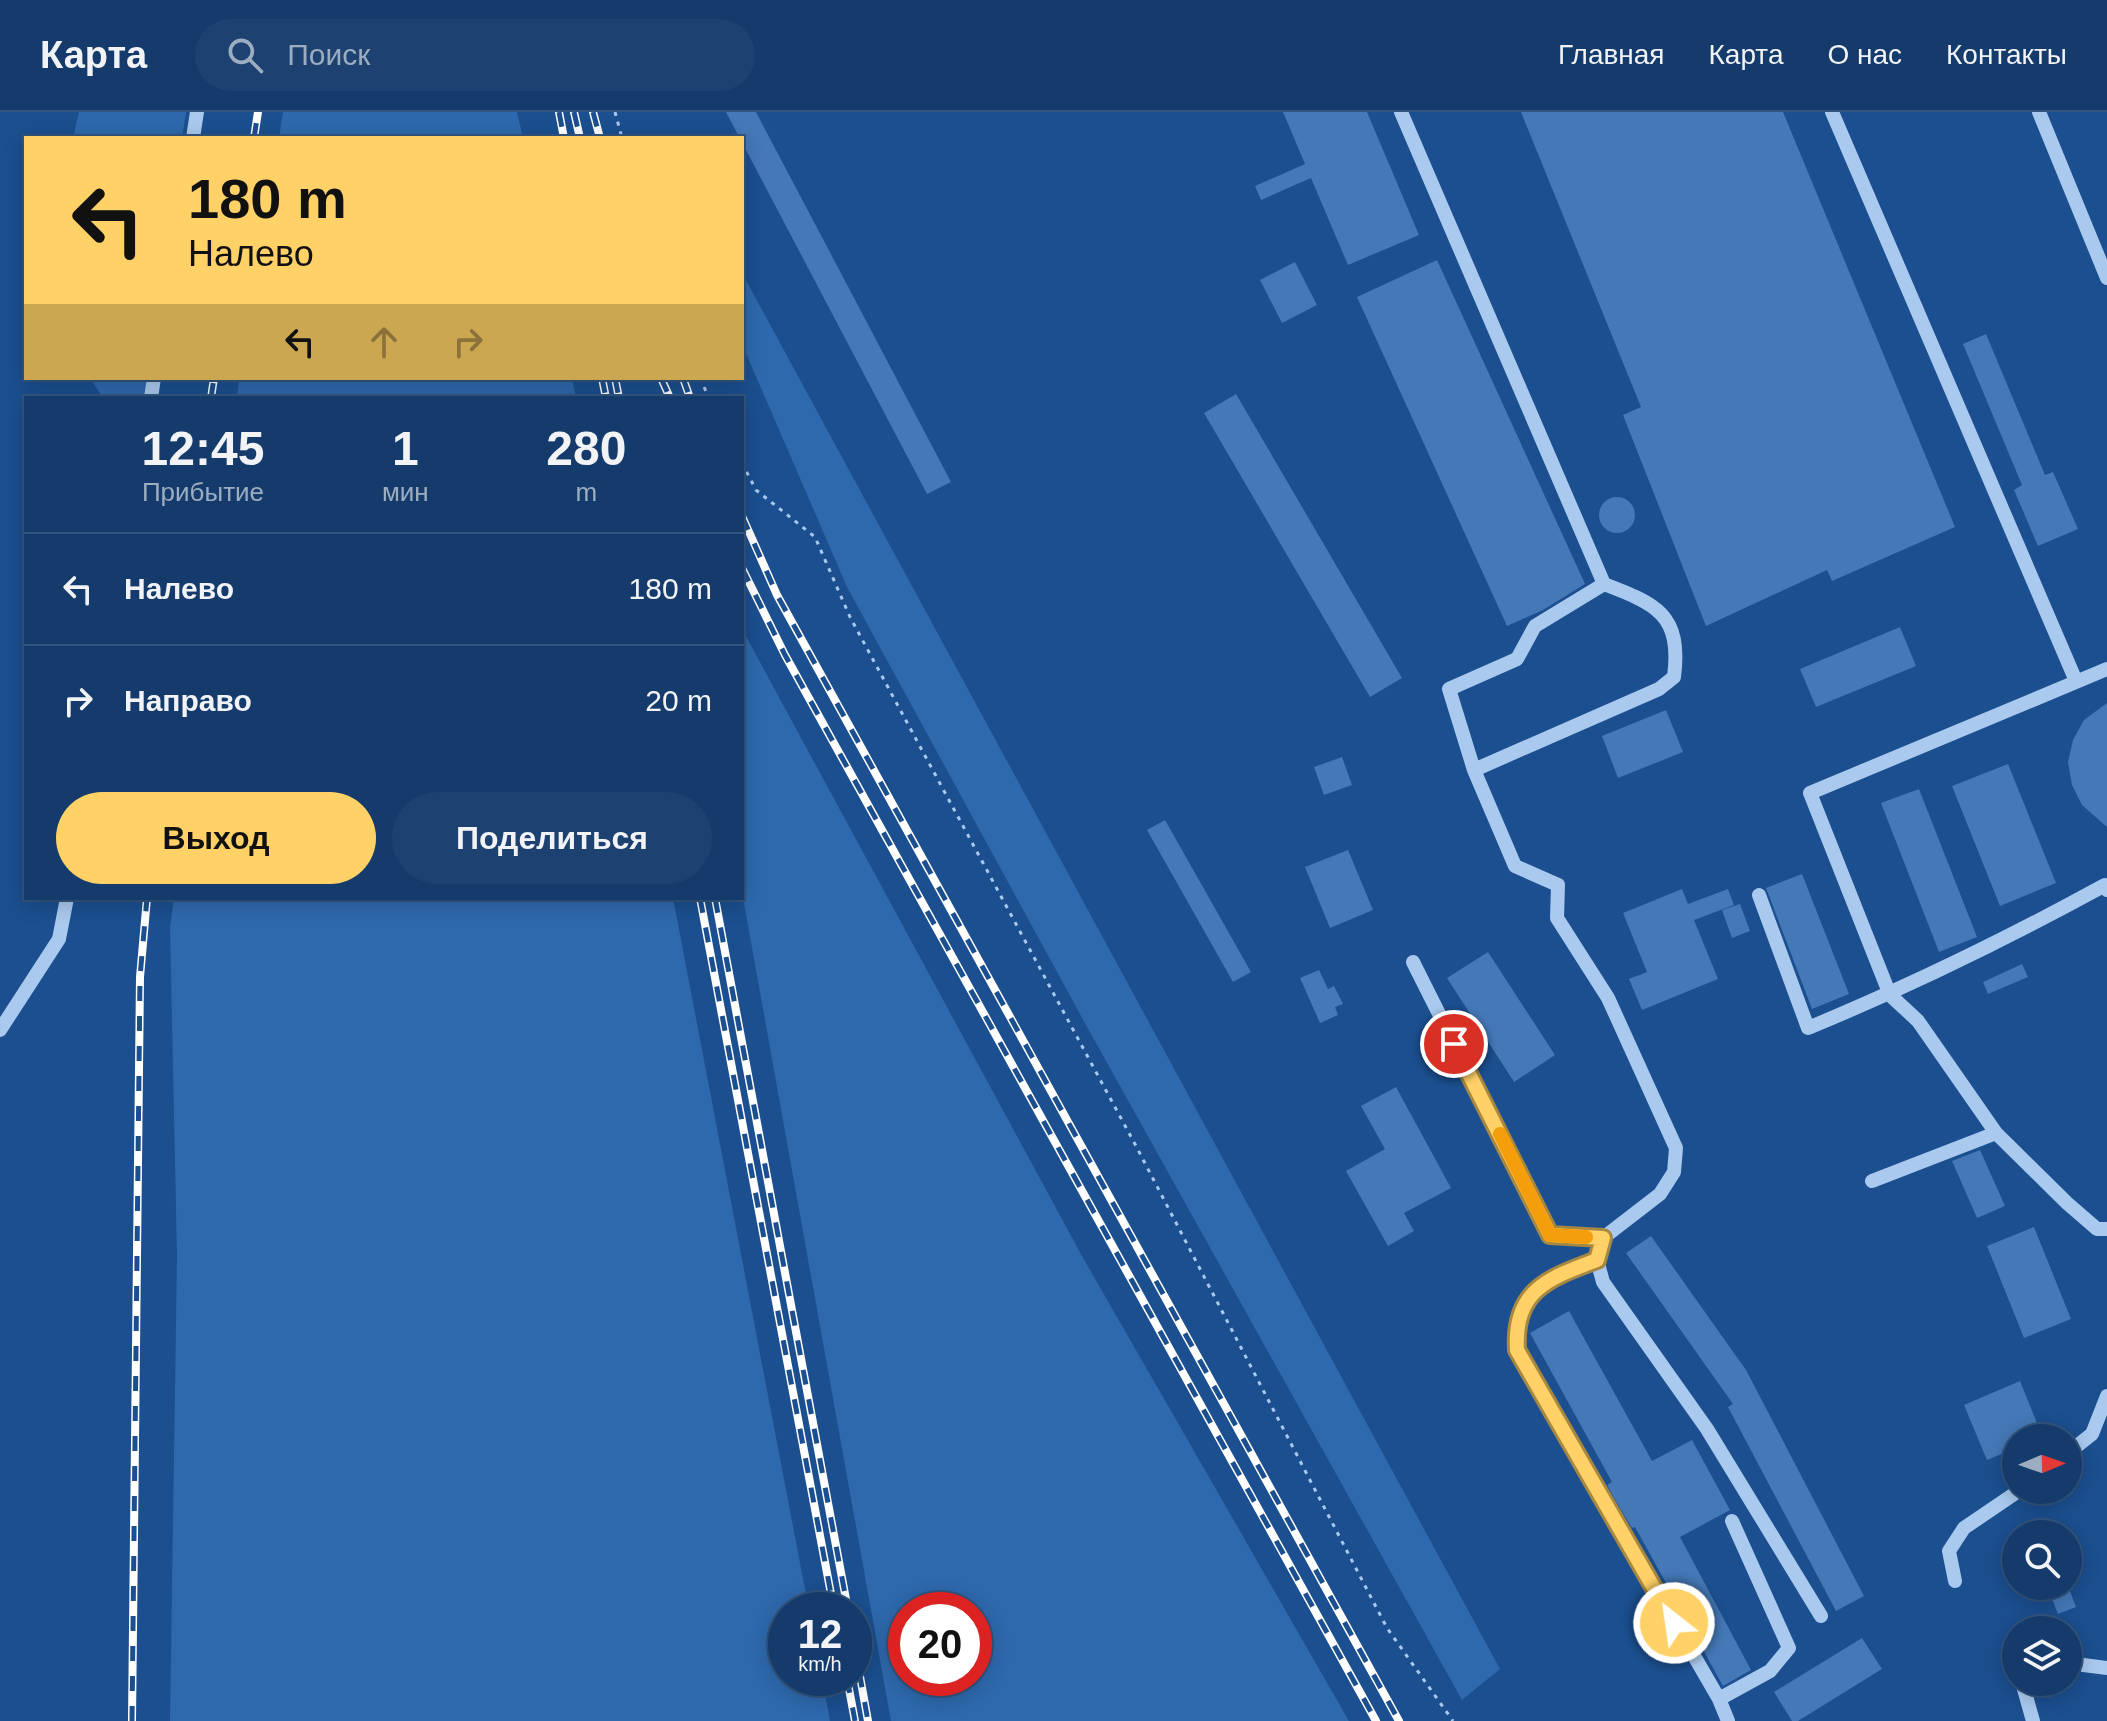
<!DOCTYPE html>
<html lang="ru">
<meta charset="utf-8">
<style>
:root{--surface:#143b6b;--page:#1d4271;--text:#f1f3f6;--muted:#9dadc1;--line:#33557e;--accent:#ffd166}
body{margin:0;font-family:Arial,sans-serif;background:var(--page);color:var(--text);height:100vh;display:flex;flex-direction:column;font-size:30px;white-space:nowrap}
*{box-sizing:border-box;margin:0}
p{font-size:26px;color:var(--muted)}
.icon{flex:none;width:44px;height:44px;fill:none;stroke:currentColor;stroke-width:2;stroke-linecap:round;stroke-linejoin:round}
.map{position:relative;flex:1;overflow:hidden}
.details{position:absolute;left:24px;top:284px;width:720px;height:504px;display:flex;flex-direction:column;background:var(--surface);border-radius:0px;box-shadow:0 4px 20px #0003,0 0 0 2px var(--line)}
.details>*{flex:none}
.hud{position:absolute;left:24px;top:24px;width:720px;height:244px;border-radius:0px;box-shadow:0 4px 20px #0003,0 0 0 2px var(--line);background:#ffd166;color:#111;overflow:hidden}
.needle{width:52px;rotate:88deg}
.buttons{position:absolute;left:2002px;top:1312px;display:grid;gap:16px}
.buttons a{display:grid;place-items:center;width:80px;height:80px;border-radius:50%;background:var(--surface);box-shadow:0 4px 20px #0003,0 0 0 2px var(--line);font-size:40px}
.speed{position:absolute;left:768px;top:1480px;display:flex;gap:16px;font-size:40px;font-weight:700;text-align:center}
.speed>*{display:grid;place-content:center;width:104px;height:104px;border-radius:50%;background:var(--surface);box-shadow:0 4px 20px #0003,0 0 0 2px var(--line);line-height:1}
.speed small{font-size:20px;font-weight:400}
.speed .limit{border:12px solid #d22;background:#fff;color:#111}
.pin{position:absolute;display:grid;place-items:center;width:68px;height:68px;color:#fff;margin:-34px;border:4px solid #fff;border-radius:50%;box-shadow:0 2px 8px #0007}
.me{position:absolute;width:88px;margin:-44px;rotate:330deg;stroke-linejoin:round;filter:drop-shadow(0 0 6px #0008)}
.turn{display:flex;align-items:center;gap:28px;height:168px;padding:0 32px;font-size:36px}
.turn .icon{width:104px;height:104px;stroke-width:2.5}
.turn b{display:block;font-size:56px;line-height:68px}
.lanes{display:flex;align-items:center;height:76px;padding:0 32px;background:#0003;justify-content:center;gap:40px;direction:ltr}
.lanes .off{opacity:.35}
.eta{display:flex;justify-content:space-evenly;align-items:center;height:136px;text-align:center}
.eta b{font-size:48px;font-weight:600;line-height:56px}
.cta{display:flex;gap:16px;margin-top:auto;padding:16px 32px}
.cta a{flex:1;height:92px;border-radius:48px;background:var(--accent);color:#111;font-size:32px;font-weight:600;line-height:92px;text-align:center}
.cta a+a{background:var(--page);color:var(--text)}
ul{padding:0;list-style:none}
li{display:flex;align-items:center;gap:24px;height:112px;padding:0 32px;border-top:2px solid var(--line)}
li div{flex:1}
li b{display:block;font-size:30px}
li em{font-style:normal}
header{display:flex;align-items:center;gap:48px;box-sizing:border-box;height:112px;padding:0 40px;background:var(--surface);border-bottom:2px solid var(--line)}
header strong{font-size:38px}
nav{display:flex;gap:44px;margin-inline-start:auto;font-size:28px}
.search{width:560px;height:72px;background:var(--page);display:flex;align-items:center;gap:20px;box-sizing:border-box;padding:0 28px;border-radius:44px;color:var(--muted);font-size:30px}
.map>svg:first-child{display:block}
.green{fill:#2e69ad;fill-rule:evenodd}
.building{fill:#4478b7}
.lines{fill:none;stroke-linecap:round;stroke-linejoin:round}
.path{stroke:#a9c9ee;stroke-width:3;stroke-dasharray:4 6;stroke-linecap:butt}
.minor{stroke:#a9c9ee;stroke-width:14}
.rail-casing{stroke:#fff;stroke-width:8}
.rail{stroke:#1b4f8f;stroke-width:5;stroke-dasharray:15;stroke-linecap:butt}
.route-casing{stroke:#a68842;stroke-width:20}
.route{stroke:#ffd166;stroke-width:14}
.slow{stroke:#f59e0b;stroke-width:14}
</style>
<header>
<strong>Карта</strong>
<div class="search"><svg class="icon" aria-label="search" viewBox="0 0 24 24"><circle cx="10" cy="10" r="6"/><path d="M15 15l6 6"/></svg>Поиск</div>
<nav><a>Главная</a><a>Карта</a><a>О нас</a><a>Контакты</a></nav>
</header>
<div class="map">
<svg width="2107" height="1609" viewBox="0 0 2107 1609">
<rect width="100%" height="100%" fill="#1b4f8f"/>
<path class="green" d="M79,0h107l-4,26h-109z
M283,0h234l6,26h-244z
M742,161l758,1396 -38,31 -376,-675 -239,-438 -105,-243z
M90,266h59l-3,20h-43z
M239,266h333l4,20h-339z
M742,517l340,627 267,465h-458l-149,-829zM906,1498h68v68h-68z
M174,786h499l136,712h-23v68h36l8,43h-660l7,-465 -7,-329z"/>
<path class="building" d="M726,0h30l195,370 -24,12z
M1283,0h84l52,123 -71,30 -37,-87 -50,22 -6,-14 50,-22z
M1521,0h262l172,415 -123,54 -5,-11 -121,56 -83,-211 18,-8z
M1437,148l148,324 -42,26 -36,16 -150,-329z
M1295,150l22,43 -35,18 -22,-43z
M1986,222l59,141 8,-3 25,57 -40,17 -24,-56 8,-5 -59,-141z
M1236,282l166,284 -32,19 -166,-284z
M1599 403a18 18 0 1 1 36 0a18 18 0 1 1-36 0Z
M1900,515l16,39 -100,41 -16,-38z
M2107,591v124l-25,-22 -10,-20 -4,-23 5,-22 11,-20z
M1666,598l17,42 -65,26 -16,-42z
M1342,645l10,28 -28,10 -10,-28z
M2008,652l48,119 -56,23 -48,-120z
M1919,677l58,148 -38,15 -58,-149z
M1165,708l86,152 -18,10 -86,-152z
M1348,738l25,60 -43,18 -25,-61z
M1802,762l47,120 -37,15 -46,-121z
M1682,777l6,15 40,-15 6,16 -40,15 24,59 -76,31 -13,-31 18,-7 -24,-59z
M1740,792l10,27 -18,7 -10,-28z
M1488,840l67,103 -41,27 -67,-104z
M2022,852l6,13 -40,17 -5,-12z
M1319,858l9,19 6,-3 9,18 -8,3 3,8 -18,8 -20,-45z
M1396,975l55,101 -47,25 10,18 -26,15 -42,-75 39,-22 -24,-43z
M1980,1038l25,56 -28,12 -25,-57z
M2034,1115l37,92 -47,19 -37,-92z
M1651,1124l95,134 118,226 -28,15 -108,-204 5,-3 -107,-151z
M1569,1199l83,150 40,-21 38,70 -50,27 71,133 -28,16 -88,-159 -3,1 -15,-25 -10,-18 5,-3 -82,-149z
M2020,1269l23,57h-27v10l-29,12 -23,-55z
M2047,1474h21l8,21 -18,7z
M1862,1526l20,31 -84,52h-6l-18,-29z"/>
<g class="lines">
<path class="path" d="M615,0l7,26
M700,266l9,20
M742,351l14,27 59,47 35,80 286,529 251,482 66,93"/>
<path class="minor" d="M1401,0l203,472c52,20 78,30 70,93l-15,12 -185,81
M1832,0l244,569
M2039,0l68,166
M193,26l4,-26
M151,286l3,-20
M1604,472l-69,42 -18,33 -68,30 25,81 41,96 43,19 -1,33 51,80 68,150 -2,24 -14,22 -57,44 -6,22 6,22 104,147 114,187
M2107,557l-297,124 80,202 28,26 78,112 71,70 30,26h10
M1759,783l49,133c102,-42 200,-90 297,-143l2,5
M1413,850l137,273 53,3
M0,918l59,-91 8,-41
M1872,1069l124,-48
M1597,1148c-48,18 -84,30 -80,90l202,349 9,22
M2068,1341l24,-19 15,-38
M1955,1469l-6,-30 15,-23 56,-38
M2068,1551l39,5
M2022,1570l11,39
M1719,1587l51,-28 19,-23 -57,-127"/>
<defs>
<path id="rail" d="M559,0l5,26
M574,0l6,26
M593,0l7,26
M254,26l4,-26
M602,266l4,20
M615,266l4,20
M661,266l9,20
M683,266l7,20
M211,286l3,-20
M742,404l35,79 622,1126
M742,456l43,87 591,1066
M700,786l134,712
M715,786l133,712
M854,1531l14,78
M847,1566l8,43
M132,1609l8,-744 7,-79"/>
</defs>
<use href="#rail" class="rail-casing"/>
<use href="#rail" class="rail"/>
</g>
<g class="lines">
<defs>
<path id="route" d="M1454,932l96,191 53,3 -6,22c-48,18 -84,30 -80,90l157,273"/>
</defs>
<use href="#route" class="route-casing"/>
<use href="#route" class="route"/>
<path class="slow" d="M1500,1022l50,101 36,2"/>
</g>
</svg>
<div class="buttons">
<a><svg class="needle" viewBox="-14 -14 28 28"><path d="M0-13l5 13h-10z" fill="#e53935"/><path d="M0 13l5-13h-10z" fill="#9dadc1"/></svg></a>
<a><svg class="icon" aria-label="search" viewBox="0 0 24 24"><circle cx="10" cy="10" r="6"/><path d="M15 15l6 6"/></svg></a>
<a><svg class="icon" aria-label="layers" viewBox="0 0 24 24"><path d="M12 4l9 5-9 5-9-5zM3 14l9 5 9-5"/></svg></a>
</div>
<div class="speed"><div>12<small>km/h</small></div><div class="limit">20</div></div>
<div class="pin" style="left:1454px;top:932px;background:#d93025"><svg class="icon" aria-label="arrive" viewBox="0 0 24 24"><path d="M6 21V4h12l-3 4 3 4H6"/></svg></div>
<svg class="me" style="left:1674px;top:1511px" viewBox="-20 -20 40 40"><circle r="17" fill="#ffd166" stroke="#fff" stroke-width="3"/><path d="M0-11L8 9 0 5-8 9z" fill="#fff"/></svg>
<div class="hud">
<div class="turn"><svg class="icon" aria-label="left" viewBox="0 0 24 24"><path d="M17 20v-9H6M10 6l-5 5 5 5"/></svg><div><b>180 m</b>Налево</div></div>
<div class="lanes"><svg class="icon" aria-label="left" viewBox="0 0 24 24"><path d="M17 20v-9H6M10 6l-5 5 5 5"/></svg><svg class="icon off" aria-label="ahead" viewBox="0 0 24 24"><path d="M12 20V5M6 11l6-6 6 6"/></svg><svg class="icon off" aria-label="right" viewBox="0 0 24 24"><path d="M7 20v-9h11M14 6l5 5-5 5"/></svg></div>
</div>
<section class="details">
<div class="eta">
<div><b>12:45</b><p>Прибытие</p></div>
<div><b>1</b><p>мин</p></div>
<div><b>280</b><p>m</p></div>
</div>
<ul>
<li><svg class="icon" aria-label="left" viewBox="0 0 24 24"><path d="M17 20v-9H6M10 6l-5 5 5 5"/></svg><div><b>Налево</b></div><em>180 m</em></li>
<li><svg class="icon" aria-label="right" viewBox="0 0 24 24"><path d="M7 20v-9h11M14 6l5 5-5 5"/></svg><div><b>Направо</b></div><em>20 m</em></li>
</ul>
<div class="cta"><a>Выход</a><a>Поделиться</a></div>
</section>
</div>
